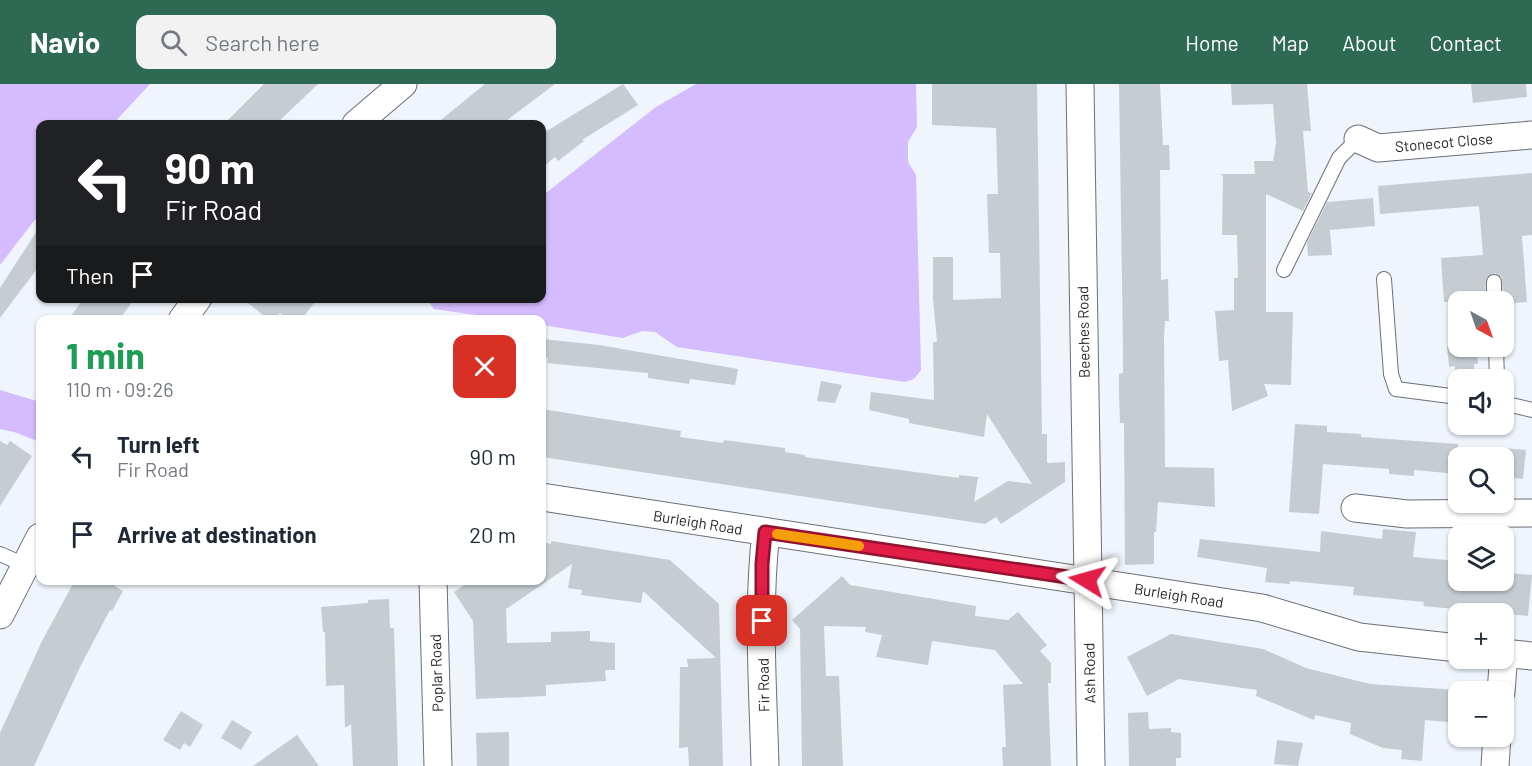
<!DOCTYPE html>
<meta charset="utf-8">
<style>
:root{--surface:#fff;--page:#f2f2f3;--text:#1f2937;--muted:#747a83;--accent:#2e6954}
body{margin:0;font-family:Barlow,sans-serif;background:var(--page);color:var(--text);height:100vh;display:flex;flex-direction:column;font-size:22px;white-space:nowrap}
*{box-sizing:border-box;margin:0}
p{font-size:20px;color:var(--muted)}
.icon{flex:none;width:33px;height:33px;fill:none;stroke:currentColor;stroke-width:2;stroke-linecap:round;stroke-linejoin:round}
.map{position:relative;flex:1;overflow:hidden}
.side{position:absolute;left:36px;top:231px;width:510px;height:270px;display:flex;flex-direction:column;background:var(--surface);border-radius:12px;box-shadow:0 2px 4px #0004}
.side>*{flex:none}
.top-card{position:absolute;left:36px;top:36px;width:510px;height:183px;border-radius:12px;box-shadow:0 2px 4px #0004;background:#202124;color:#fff;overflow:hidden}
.needle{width:39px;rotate:140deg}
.buttons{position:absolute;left:1448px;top:207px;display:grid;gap:12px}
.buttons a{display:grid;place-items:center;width:66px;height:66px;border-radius:12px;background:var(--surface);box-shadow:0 2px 4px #0004;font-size:30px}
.pin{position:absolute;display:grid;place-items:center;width:51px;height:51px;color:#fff;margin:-26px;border-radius:12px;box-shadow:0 3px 9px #0006}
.me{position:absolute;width:66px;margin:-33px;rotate:278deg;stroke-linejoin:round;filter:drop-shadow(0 0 4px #0008)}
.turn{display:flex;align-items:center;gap:21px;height:126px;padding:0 30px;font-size:27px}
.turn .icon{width:78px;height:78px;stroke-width:2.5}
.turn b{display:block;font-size:42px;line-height:51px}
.then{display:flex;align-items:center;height:57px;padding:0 30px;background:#0003;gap:12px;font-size:22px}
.round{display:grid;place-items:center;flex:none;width:63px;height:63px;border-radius:12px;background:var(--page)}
.overview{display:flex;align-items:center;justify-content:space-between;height:102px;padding:0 30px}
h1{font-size:36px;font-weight:700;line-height:45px;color:#1e9e55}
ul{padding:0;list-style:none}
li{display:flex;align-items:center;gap:18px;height:78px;padding:0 30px}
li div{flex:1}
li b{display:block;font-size:22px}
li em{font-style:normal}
header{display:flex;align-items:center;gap:36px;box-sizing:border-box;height:84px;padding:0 30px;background:var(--accent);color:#fff}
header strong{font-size:28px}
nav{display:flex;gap:33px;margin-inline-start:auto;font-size:21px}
.search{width:420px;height:54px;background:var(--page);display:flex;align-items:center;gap:15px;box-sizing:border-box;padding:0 21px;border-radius:12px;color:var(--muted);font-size:22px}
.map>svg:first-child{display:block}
.green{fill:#d5bcfe}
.building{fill:#c5cdd3}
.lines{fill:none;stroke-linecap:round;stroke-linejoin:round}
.service-casing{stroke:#6b6f77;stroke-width:16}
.minor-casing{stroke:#6b6f77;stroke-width:29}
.service{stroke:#fff;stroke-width:14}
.minor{stroke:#fff;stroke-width:27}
.route-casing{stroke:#92132f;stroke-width:15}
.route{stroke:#e11d48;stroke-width:10}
.slow{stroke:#f59e0b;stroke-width:10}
.labels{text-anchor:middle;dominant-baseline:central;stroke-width:6;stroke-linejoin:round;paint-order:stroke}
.street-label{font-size:15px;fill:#292a2d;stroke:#fff}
</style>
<header>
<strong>Navio</strong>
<div class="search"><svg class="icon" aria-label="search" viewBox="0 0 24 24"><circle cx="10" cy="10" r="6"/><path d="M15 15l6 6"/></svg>Search here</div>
<nav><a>Home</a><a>Map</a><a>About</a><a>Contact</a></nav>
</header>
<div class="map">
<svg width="1532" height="682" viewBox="0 0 1532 682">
<rect width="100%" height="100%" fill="#eff4fd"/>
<path class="green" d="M0,0h150l-37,40h-73v89l-40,52z
M696,0h220l1,43 -9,15v20l8,13 5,195 -7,9 -9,3 -228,-35 -22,-15 -13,-1 -19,7 -81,-13v-5l-38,-1 -70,-10 -7,-10 115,-1v-102l114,-89z
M0,306l40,12v40l-26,-10 -14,-3z"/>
<path class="building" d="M264,0h54l-42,40h-52z
M485,0h70l-53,40h-66z
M623,0l15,21 -56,35 2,1 -26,20 -3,-4 -13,11v-34z
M932,0h105l5,350h5v29l18,-1v20l-64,42 -5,-7 -11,7 -443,-67v-46l6,-1 133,21 -1,6 43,6 1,-3 61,8v4l20,3v2l154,21v-3l19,2 -4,25 34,-21 24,3 -45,-70 -3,23 -75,-14v-4l-40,-9 2,-18 63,8 -1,-58h4l-4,-44v-41h20v43l48,-2 -1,-45h-11l-2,-59h11l-2,-66 -64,-3z
M1119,0h41l3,61h6l1,25h-10l1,110 7,-1 1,42h-4l-1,17 1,129 49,1 1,39 -57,-5 -2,30h-2v32l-29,1 -1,-142h-4l-1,-27v-22l4,-1v-26z
M1231,0h76l4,47h-8l5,61 4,1 -9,18 -37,-17v118h27l-2,73 -27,-1 4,12 -36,15 -4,-51 -9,1 -4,-50 19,-1v-32h4l-1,-43h-15l1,-59 -3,-2h35l-1,-13h19l3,-18 -3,-39 -41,1z
M1471,0h55l1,13 -54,6z
M1532,89v62l-10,1 5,66 -22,2 -2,-2 -1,-24 -7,-5 -9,5 -1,24h-41l-3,-44 42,-3 -4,-49 -99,8 -2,-28z
M1373,114l2,28 -45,4 2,25 -24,1 -1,-13 20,-41z
M40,142v39l-40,53v-30z
M84,214h51l-16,22h-51z
M242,214h76l-17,22h-13l-8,-7 -5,7h-6z
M542,255l57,6 139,24 -3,16 -45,-6 -1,5 -41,-6v-5l-101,-10 1,-5 -6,-1z
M1447,262h30l1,18h-4v16h-19v-14l-6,1z
M821,297l21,4 -7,18 -18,-2z
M1295,340l32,2v6l34,2v3l97,7v30l-44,-4v6l-25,-2v-5l-66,-5 -4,50 -30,-2z
M0,357l7,4 3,-4 22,15 -32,50z
M1503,364l23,2 -3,29 -20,-2z
M1383,445l33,3 -3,25 45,4v19h53v-7l21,2 -4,41 -105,-10 1,-4 -71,-7 1,-8 -64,-6v3l-25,-2 2,-14 -70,-11 3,-18 120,13 1,-21 61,8z
M551,457l119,19 49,44 4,162h-34l-1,-19 -9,1 1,-81h8l-1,-8 29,-1 -73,-67 -2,12 -60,-8 1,-5 -14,-2 4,-24 -66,45 1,34 44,-1v-10l39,-1v10l25,2v27h-10l1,11 -60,4v11l-70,3 -3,-78 -19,-29 17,-12h71v-38l9,2z
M842,492l8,9 126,21 -1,10 33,4 10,-8 29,33 -7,6 11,12v20h-3l3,83h-48l-1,-19h4l-3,-62 20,-1 -28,-34 -63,-9 -4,24 -52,-8 6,-22 -17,-3 1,-5 -42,-1 2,50h13l4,90h-41l-2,-137 -8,-9z
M75,496h31l17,11 -11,20 -2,-1 -30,57 -46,99h-34v-33l42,-92z
M389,515l1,29h4l4,138h-45l-2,-42 -6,4 -1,-43 -18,1 -1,-54h-2l-2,-25 47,-4v-3z
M1171,550l92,15 43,19 64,16 88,6v33l-33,-3 -3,41 -21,-2 1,-9 -19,-2 -33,-14 1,-11 -36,-8 -1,5 -58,-24 1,-6 -78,-11 -32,17 -20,-39z
M181,627l22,14 -13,22 -6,-4 -4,7 -17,-10z
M1148,628l1,17 22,-1v4l10,1v25h-5v8h-47l-1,-53z
M232,636l20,12 -11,18 -20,-12z
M509,648v34h-32l-1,-33z
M297,651l22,31h-66z
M1277,656l26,3 -5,23 -24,-2z"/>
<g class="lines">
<defs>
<path id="service" d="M1284,186l55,-112 19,-19
M1384,195l7,95 5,15 62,8
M1494,198v20
M1496,262l1,34
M1503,319l29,7
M0,470l25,11"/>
<path id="minor" d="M1080,0l11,682
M356,40l47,-40
M1358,55l20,9 154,-13
M182,236l16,-22
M542,413l720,111 97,29 99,11
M1355,424l52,6 125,-1
M433,496l5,186
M0,531l40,-78
M1503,569l29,3
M1501,608l3,-39
M765,682c-2,-78 -8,-156 1,-234
M1495,682l2,-30"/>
</defs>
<use href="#service" class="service-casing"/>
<use href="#minor" class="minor-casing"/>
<use href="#service" class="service"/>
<use href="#minor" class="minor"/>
</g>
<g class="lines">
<defs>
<path id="route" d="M762,537v-57l3,-32 322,48"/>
</defs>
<use href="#route" class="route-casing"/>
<use href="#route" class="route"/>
<path class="slow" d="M777,450l82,12"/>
</g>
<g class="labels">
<g class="street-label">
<text transform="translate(1444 58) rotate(-5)">Stonecot Close</text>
<text transform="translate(1083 248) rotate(-91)">Beeches Road</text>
<text transform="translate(698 438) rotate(9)">Burleigh Road</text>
<text transform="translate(1179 511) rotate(9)">Burleigh Road</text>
<text transform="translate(436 589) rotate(-92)">Poplar Road</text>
<text transform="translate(1089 589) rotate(-91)">Ash Road</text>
<text transform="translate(763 601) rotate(-91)">Fir Road</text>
</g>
</g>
</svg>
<div class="buttons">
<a><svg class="needle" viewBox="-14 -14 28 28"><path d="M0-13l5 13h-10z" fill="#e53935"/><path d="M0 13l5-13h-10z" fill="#747a83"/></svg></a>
<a><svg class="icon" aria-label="sound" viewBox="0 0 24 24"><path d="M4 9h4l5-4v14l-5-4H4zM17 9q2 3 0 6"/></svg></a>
<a><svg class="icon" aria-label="search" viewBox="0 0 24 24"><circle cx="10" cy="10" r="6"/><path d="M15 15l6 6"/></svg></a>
<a><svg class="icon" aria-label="layers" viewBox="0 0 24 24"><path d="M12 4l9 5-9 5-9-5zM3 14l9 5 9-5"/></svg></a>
<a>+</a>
<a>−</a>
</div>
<div class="pin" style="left:762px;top:537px;background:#d93025"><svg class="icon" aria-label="arrive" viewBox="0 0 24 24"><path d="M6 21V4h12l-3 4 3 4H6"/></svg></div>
<svg class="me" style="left:1087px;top:496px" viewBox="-20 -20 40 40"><path d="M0-17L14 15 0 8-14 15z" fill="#e11d48" stroke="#fff" stroke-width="4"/></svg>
<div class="top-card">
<div class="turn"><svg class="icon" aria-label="left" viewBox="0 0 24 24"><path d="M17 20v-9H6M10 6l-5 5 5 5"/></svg><div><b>90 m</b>Fir Road</div></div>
<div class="then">Then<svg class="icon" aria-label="arrive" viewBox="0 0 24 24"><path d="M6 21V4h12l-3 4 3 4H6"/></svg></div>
</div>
<section class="side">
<div class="overview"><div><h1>1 min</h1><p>110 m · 09:26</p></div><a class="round" style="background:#d93025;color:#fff"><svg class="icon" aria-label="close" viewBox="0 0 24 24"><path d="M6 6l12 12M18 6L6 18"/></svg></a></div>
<ul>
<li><svg class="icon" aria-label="left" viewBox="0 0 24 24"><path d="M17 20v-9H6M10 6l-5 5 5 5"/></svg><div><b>Turn left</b><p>Fir Road</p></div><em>90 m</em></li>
<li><svg class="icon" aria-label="arrive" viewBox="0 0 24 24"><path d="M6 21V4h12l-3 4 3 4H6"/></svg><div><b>Arrive at destination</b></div><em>20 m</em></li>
</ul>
</section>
</div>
